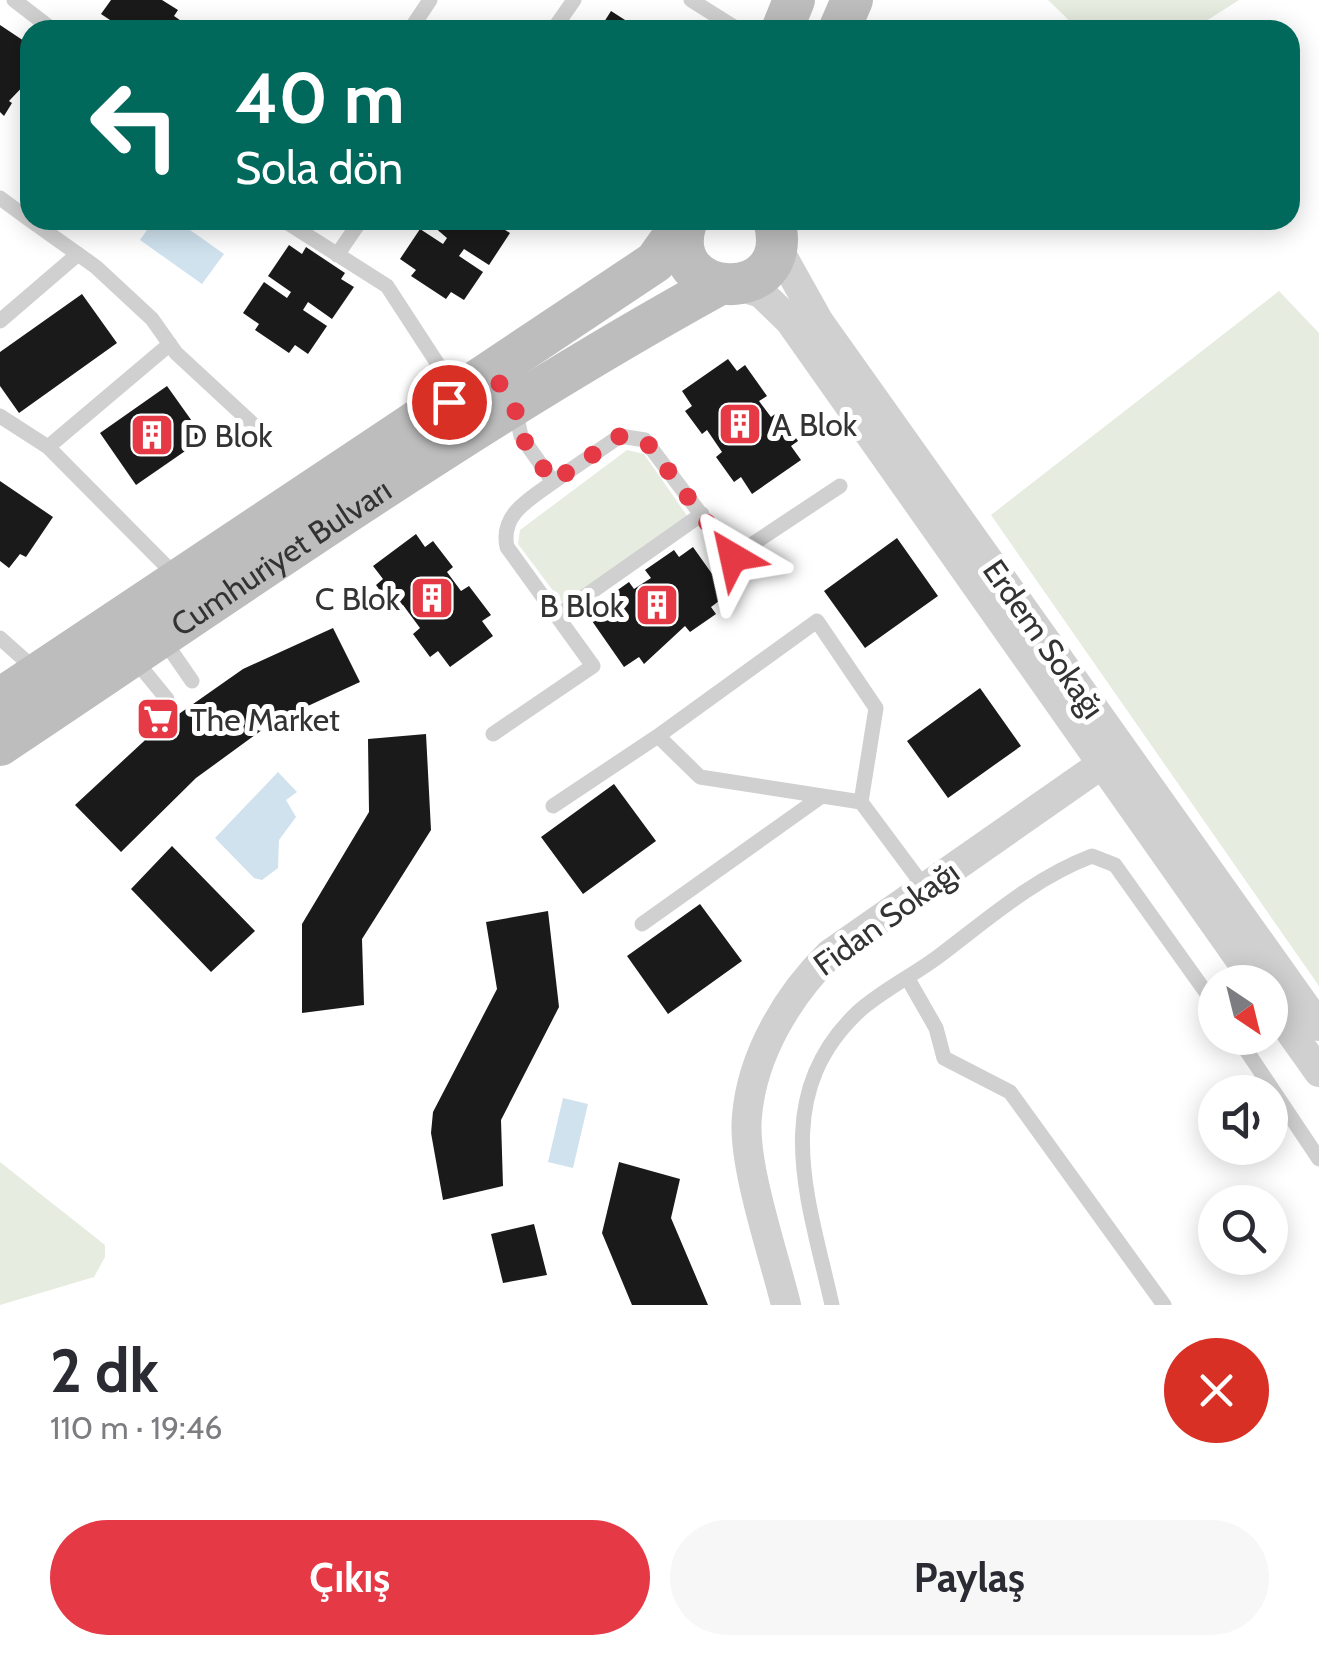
<!DOCTYPE html>
<html lang="tr">
<meta charset="utf-8">
<style>
:root{--surface:#fff;--page:#f7f7f7;--text:#2b2b33;--muted:#7c7c81;--accent:#e63946}
body{margin:0;font-family:Cabin,sans-serif;background:var(--page);color:var(--text);height:100vh;display:flex;flex-direction:column;font-size:38px;white-space:nowrap}
*{box-sizing:border-box;margin:0}
p{font-size:32px;color:var(--muted)}
.icon{flex:none;width:55px;height:55px;fill:none;stroke:currentColor;stroke-width:2;stroke-linecap:round;stroke-linejoin:round}
.map{position:relative;height:1305px;overflow:hidden}
.details{display:flex;flex-direction:column;background:var(--surface);flex:1}
.details>*{flex:none}
.banner{position:absolute;left:20px;top:20px;width:1280px;height:210px;border-radius:30px;box-shadow:0 5px 25px #0003;background:#00695c;color:#fff;overflow:hidden}
.needle{width:65px;rotate:145deg}
.buttons{position:absolute;left:1198px;top:965px;display:grid;gap:20px}
.buttons a{display:grid;place-items:center;width:90px;height:90px;border-radius:50%;background:var(--surface);box-shadow:0 5px 25px #0003;font-size:50px}
.pin{position:absolute;display:grid;place-items:center;width:85px;height:85px;color:#fff;margin:-42px;border:5px solid #fff;border-radius:50%;box-shadow:0 2px 10px #0007}
.me{position:absolute;width:110px;margin:-55px;rotate:324deg;stroke-linejoin:round;filter:drop-shadow(0 0 8px #0008)}
.turn{display:flex;align-items:center;gap:35px;height:210px;padding:0 50px;font-size:45px}
.turn .icon{width:130px;height:130px;stroke-width:2.5}
.turn b{display:block;font-size:70px;line-height:85px}
.round{display:grid;place-items:center;flex:none;width:105px;height:105px;border-radius:52px;background:var(--page)}
.headline{display:flex;align-items:center;justify-content:space-between;height:170px;padding:0 50px}
h1{font-size:60px;font-weight:700;line-height:75px}
.action{display:flex;gap:20px;margin-top:auto;padding:20px 50px}
.action a{flex:1;height:115px;border-radius:60px;background:var(--accent);color:#fff;font-size:40px;font-weight:700;line-height:115px;text-align:center}
.action a+a{background:var(--page);color:var(--text)}
.map>svg:first-child{display:block}
.green{fill:#e6ecdf}
.water{fill:#cfe2ee}
.building{fill:#1a1a1a}
.lines{fill:none;stroke-linecap:round;stroke-linejoin:round}
.lane{stroke:#d0d0d0;stroke-width:15}
.street{stroke:#d0d0d0;stroke-width:30}
.secondary{stroke:#bdbdbd;stroke-width:42}
.route{stroke:#e63946;stroke-width:18;stroke-dasharray:0 32.4}
.labels{text-anchor:middle;dominant-baseline:central;stroke-width:10;stroke-linejoin:round;paint-order:stroke}
.poi-label{font-size:32px;fill:#333;stroke:#fff;text-anchor:start}
.street-label{font-size:32px;fill:#333;stroke:#fff}
</style>
<div class="map">
<svg width="1319" height="1305" viewBox="0 0 1319 1305">
<rect width="100%" height="100%" fill="#fff"/>
<path class="green" d="M1048,0h191l-47,30h-113z
M1279,291l40,42v653l-328,-471z
M627,450l17,4 44,63 -125,87 -45,-60 2,-14z
M0,1162l105,83v12l-11,20 -94,28z"/>
<path class="water" d="M154,220h22l48,34 -22,30 -62,-44z
M278,772l19,20 -11,8 10,17 -17,23 -1,28 -16,12 -8,-2 -39,-40z
M563,1098l25,6 -15,64 -25,-6z"/>
<path class="building" d="M111,0h51l16,10 -4,6 13,9 -3,5h-59l-24,-16z
M611,11l25,16 -2,3h-35z
M0,25l30,20v34l-21,22 3,2 -8,13 -4,-4z
M426,220h74l-3,5 13,8 -21,32 -25,-16 -5,7 24,16 -19,28 -13,-8 -5,7 -35,-23 5,-6 -16,-11 20,-30 23,15 4,-6z
M289,245l13,9 4,-7 39,26 -4,6 13,8 -22,32 -24,-17 -5,8 24,16 -19,28 -13,-9 -6,8 -34,-23 4,-6 -16,-11 21,-31 23,16 4,-6 -23,-16z
M82,294l35,49 -98,70 -19,-27v-34z
M728,359l9,12 8,-6 22,31 -8,5 12,16 7,-5 20,29 -7,5 10,14 -49,34 -11,-17 -7,5 -18,-25 6,-5 -15,-22 -5,4 -17,-23 7,-5 -10,-15z
M167,386l37,52 -68,47 -36,-52z
M0,481l53,36 -27,40 -6,-3 -11,14 -9,-7z
M416,534l9,13 8,-6 20,26 -6,5 14,19 8,-5 22,29 -9,6 11,15 -43,31 -12,-16 -8,6 -17,-23 7,-6 -17,-23 -8,6 -19,-26 7,-6 -10,-13z
M897,538l41,58 -73,52 -41,-57z
M693,547l34,48 -16,12 5,7 -26,18 -5,-6 -41,38 -5,-7 -15,10 -32,-46 13,-9 -7,-8 31,-22 5,7 17,-11 -6,-8 29,-20 5,7z
M333,628l27,54 -87,40 -77,56 -75,74 -46,-47 81,-75 87,-61z
M980,688l41,58 -73,52 -41,-57z
M426,734l5,96 -69,109 2,66 -62,8v-89l67,-112 -1,-73z
M614,784l42,57 -73,53 -42,-57z
M172,846l83,85 -44,41 -80,-83z
M700,904l42,57 -74,53 -41,-58z
M548,911l11,96 -58,113 2,66 -60,14 -12,-67 2,-21 64,-123 -11,-67z
M619,1162l61,17 -9,39 37,87h-76l-30,-72z
M534,1224l13,51 -44,8 -12,-49z"/>
<g class="lines">
<path class="lane" d="M14,0l39,30
M691,0l48,30
M410,30l20,-30
M553,30l21,-30
M0,198l30,22
M30,220l66,47 56,52 24,34 81,75
M283,220l104,66 69,106
M337,255l24,-35
M0,321l78,-67
M0,416l48,31 130,131
M48,447l122,-103
M553,482l67,-46 25,4 88,117 107,-71
M557,616l145,-102
M0,638l37,33
M163,639l29,42
M135,660l32,39
M493,734l100,-68 -86,-119c-7,-33 22,-47 46,-65l-32,-46 -6,-28
M861,802l15,-94 -59,-87 -159,115 42,41 161,25 64,86
M553,806l105,-70
M642,924l180,-128
M908,979l28,49 8,30 66,34 154,213
M1238,1038l81,121
M832,1305c-23,-104 -64,-208 26,-293 23,-21 56,-37 81,-56 49,-37 95,-78 153,-100l23,9 100,140"/>
<path class="street" d="M777,247l42,75 500,704
M735,285l26,8 29,28 466,661
M1270,1003l49,69
M786,1305c-12,-50 -44,-141 -39,-189 5,-61 41,-121 83,-162l272,-190"/>
<g class="secondary">
<path d="M782,30l12,-30"/>
<path d="M839,30l13,-30"/>
<path d="M687,220c-30,82 112,89 87,0"/>
<path d="M0,699l655,-437 30,-42"/>
<path id="s1" d="M0,745c236,-157 469,-323 718,-460"/>
</g>
</g>
<g class="lines">
<path class="route" d="M449,402l43,-29 22,31 7,32 32,46 67,-46 25,4 88,117"/>
</g>
<defs>
<symbol id="building-square" viewBox="-11 -11 22 22"><rect x="-9" y="-9" width="18" height="18" rx="4" fill="#e63946" stroke="#fff"/><path d="M-4-6H4V6H1V3H-1V6H-4ZM-2.5-4.3h1.7v1.8h-1.7ZM.8-4.3h1.7v1.8H.8ZM-2.5-1h1.7V.8h-1.7ZM.8-1h1.7V.8H.8Z" fill="#fff"/></symbol>
<symbol id="supermarket-square" viewBox="-11 -11 22 22"><rect x="-9" y="-9" width="18" height="18" rx="4" fill="#e63946" stroke="#fff"/><path d="M-6-5.5h2.5l.6 2H6L4.5 2H-2.5L-4.4-4H-6ZM-1.5 3.2a1.3 1.3 0 1 0 .1 0ZM3 3.2a1.3 1.3 0 1 0 .1 0Z" fill="#fff"/></symbol>
</defs>
<g fill-rule="evenodd">
<use href="#building-square" x="715" y="399" width="50" height="50"/>
<use href="#building-square" x="127" y="410" width="50" height="50"/>
<use href="#building-square" x="407" y="573" width="50" height="50"/>
<use href="#building-square" x="632" y="580" width="50" height="50"/>
<use href="#supermarket-square" x="133" y="694" width="50" height="50"/>
</g>
<g class="labels">
<g class="poi-label">
<text x="772" y="424">A Blok</text>
<text x="184" y="435">D Blok</text>
<text x="400" y="598" text-anchor="end">C Blok</text>
<text x="624" y="605" text-anchor="end">B Blok</text>
<text x="190" y="719">The Market</text>
</g>
<g class="street-label">
<text stroke="none"><textPath href="#s1" startOffset="338">Cumhuriyet Bulvarı</textPath></text>
<text transform="translate(1044 639) rotate(55)">Erdem Sokağı</text>
<text transform="translate(886 918) rotate(-36)">Fidan Sokağı</text>
</g>
</g>
</svg>
<div class="buttons">
<a><svg class="needle" viewBox="-14 -14 28 28"><path d="M0-13l5 13h-10z" fill="#e53935"/><path d="M0 13l5-13h-10z" fill="#7c7c81"/></svg></a>
<a><svg class="icon" aria-label="sound" viewBox="0 0 24 24"><path d="M4 9h4l5-4v14l-5-4H4zM17 9q2 3 0 6"/></svg></a>
<a><svg class="icon" aria-label="search" viewBox="0 0 24 24"><circle cx="10" cy="10" r="6"/><path d="M15 15l6 6"/></svg></a>
</div>
<div class="pin" style="left:449px;top:402px;background:#d93025"><svg class="icon" aria-label="arrive" viewBox="0 0 24 24"><path d="M6 21V4h12l-3 4 3 4H6"/></svg></div>
<svg class="me" style="left:733px;top:557px" viewBox="-20 -20 40 40"><path d="M0-17L14 15 0 8-14 15z" fill="#e63946" stroke="#fff" stroke-width="4"/></svg>
<div class="banner">
<div class="turn"><svg class="icon" aria-label="left" viewBox="0 0 24 24"><path d="M17 20v-9H6M10 6l-5 5 5 5"/></svg><div><b>40 m</b>Sola dön</div></div>
</div>
</div>
<section class="details">
<div class="headline"><div><h1>2 dk</h1><p>110 m · 19:46</p></div><a class="round" style="background:#d93025;color:#fff"><svg class="icon" aria-label="close" viewBox="0 0 24 24"><path d="M6 6l12 12M18 6L6 18"/></svg></a></div>
<div class="action"><a>Çıkış</a><a>Paylaş</a></div>
</section>
